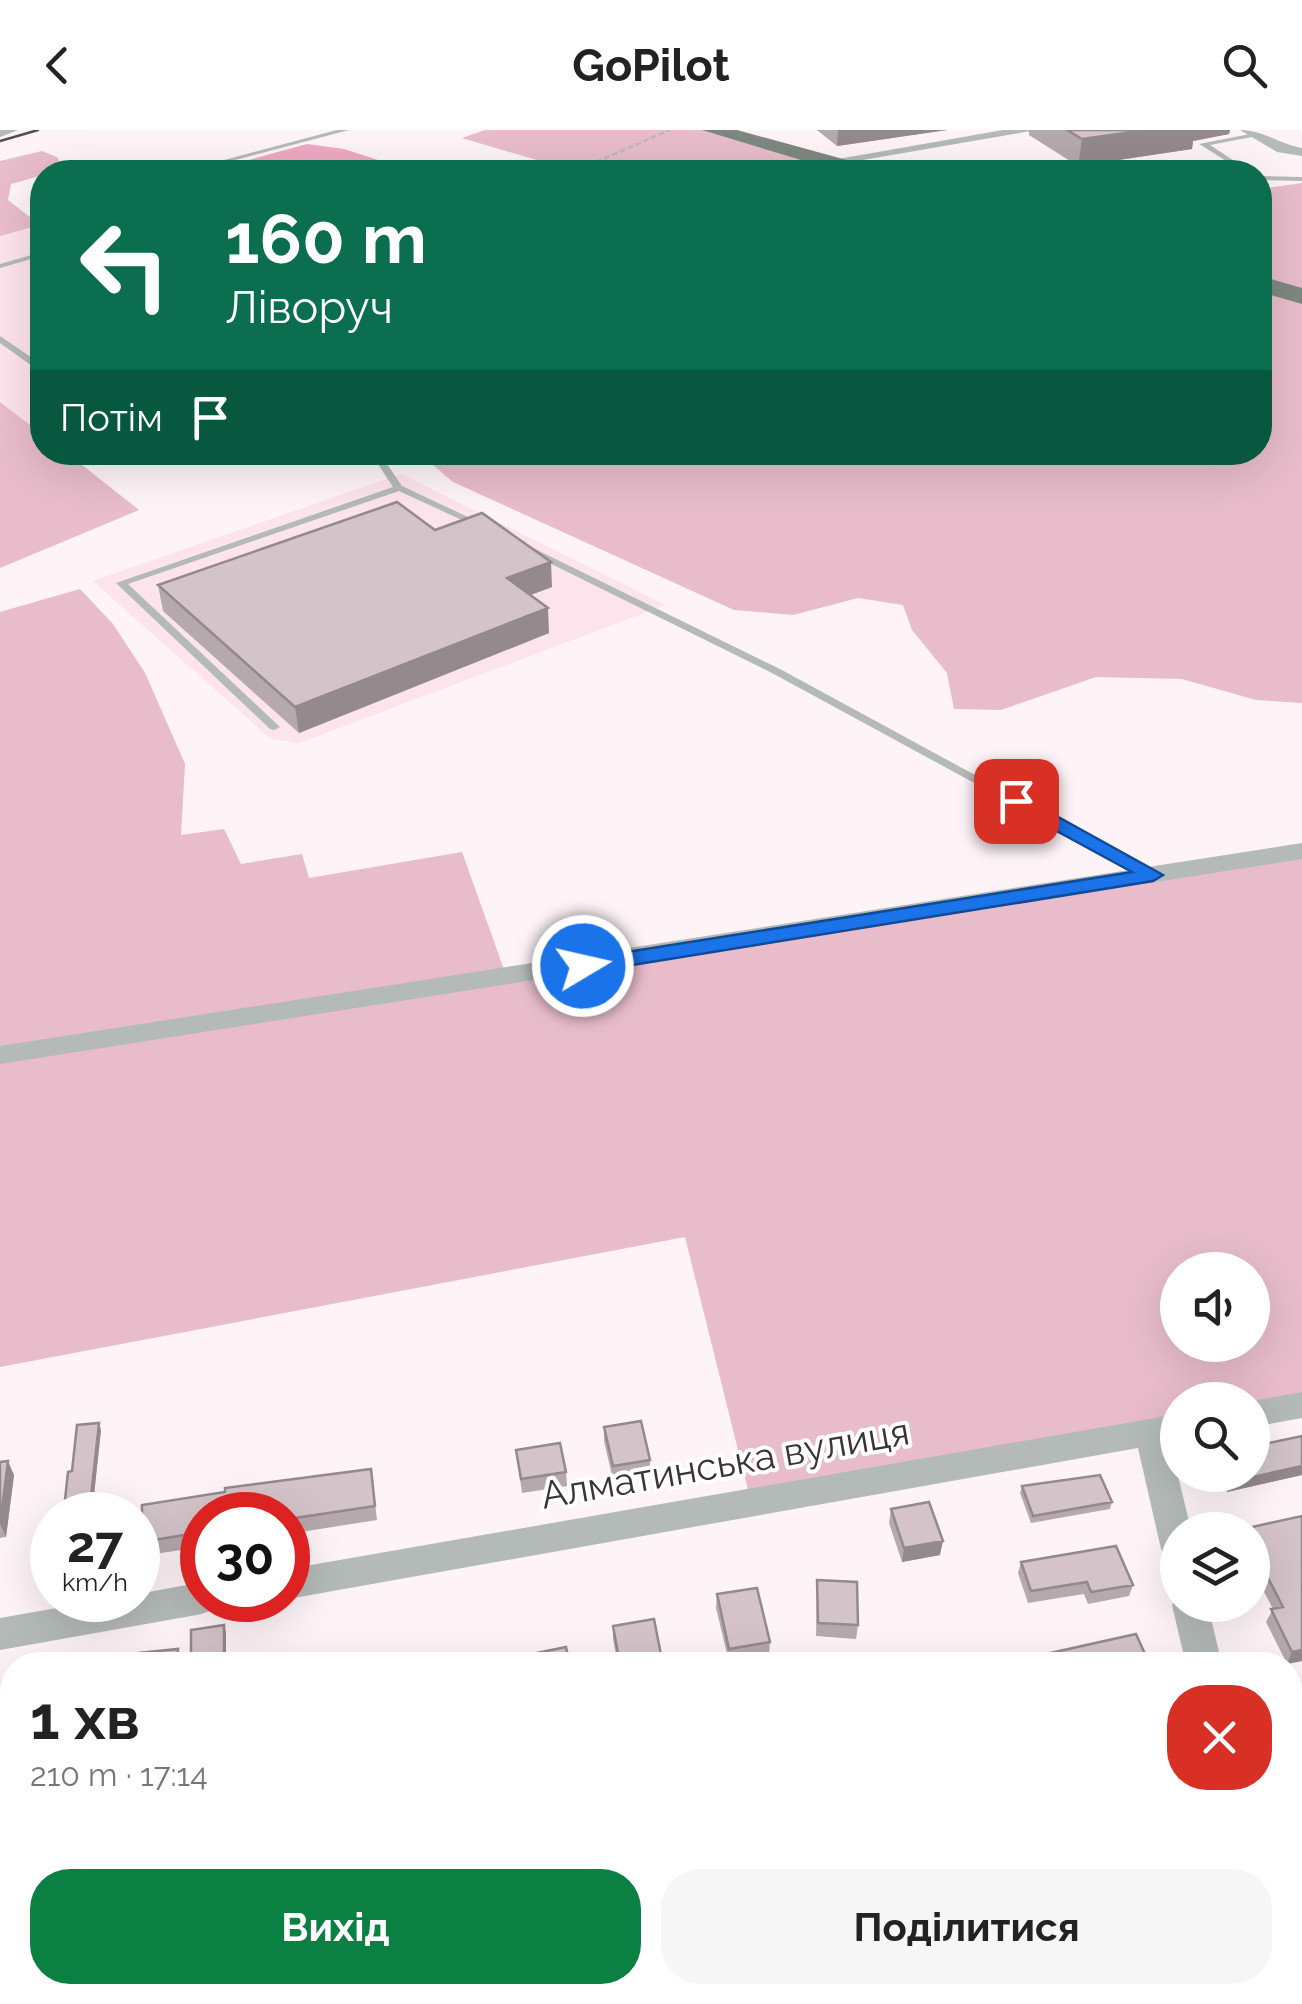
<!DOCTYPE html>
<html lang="uk">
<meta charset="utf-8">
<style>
:root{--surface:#fff;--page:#f6f6f6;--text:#222;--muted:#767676;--accent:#0b8043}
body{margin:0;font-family:Raleway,sans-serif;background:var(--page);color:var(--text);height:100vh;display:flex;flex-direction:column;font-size:38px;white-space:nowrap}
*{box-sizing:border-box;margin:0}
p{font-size:32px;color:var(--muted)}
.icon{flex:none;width:55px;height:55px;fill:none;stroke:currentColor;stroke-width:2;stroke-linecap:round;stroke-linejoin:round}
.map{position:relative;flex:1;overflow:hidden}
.drawer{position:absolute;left:0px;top:1522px;width:1302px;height:352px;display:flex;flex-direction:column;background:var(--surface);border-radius:40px 40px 0 0;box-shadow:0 10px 40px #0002}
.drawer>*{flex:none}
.top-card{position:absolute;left:30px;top:30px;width:1242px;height:305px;border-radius:40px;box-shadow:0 10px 40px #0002;background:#0b6e4f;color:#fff;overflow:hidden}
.tools{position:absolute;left:1160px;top:1122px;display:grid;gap:20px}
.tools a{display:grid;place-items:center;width:110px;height:110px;border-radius:50%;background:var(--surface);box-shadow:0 10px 40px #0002;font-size:50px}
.speed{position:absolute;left:30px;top:1362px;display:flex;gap:20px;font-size:50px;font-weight:700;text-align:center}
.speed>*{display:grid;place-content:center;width:130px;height:130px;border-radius:50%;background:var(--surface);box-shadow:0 10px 40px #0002;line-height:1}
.speed small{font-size:25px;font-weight:400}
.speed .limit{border:15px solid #d22;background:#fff;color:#111}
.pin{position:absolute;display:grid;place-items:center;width:85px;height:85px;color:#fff;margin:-42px;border-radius:20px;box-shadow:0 5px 15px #0006}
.me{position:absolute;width:110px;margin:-55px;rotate:81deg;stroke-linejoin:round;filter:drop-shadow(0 0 8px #0008)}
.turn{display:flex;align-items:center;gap:35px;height:210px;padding:0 30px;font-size:45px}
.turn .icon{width:130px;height:130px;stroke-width:2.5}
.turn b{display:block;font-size:70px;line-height:85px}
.then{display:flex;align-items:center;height:95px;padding:0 30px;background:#0003;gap:20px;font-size:38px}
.round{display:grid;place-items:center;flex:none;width:105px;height:105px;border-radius:40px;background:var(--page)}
.summary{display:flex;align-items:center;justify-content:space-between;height:170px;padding:0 30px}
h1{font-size:60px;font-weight:700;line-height:75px}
.action{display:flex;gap:20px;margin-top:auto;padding:20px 30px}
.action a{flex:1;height:115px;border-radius:40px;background:var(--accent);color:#fff;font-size:40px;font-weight:700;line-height:115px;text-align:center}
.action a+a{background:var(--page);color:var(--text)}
header{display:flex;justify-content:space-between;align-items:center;height:130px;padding:0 30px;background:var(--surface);font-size:45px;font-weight:700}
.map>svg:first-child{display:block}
.built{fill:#fde3ec}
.green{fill:#e8bccb;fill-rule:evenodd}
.water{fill:#efa9c3}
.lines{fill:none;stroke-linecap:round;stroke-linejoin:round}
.path{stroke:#c1b7ba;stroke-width:2.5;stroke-dasharray:6 2.5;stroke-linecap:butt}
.service{fill:#b4bab7;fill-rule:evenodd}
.minor{fill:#b4bab7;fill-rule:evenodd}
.primary{fill:#7d8881;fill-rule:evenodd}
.tram{stroke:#534b4e;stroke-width:2.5}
.wall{fill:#b6a9ad}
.shaded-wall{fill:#94898d}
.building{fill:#d4c4c9;stroke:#94898d;stroke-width:2.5}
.route{fill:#1a73e8;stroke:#114b97;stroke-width:2.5}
.labels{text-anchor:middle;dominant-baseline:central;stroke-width:8;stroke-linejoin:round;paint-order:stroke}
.near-street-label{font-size:38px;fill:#3b3436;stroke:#fff}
</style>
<header><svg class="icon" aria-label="back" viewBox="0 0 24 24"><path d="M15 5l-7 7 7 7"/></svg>GoPilot<svg class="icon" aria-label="search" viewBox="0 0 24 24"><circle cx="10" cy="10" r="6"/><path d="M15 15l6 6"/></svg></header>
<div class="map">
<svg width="1302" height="1874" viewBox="0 0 1302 1874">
<rect width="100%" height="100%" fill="#fef3f7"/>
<path class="built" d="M40,95l2,2v207l-42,-32v-166z
M401,344l264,131 -366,138 -28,-4 -178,-158z"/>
<path class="green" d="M485,0h228l151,42h-287l-115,-34z
M42,21l15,6 7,12 -53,15 -3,16 32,25 -40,11v-75z
M1302,53v520l-46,-3 -74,-21 -86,-2 -95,33 -47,-1 -7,-36 -35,-43 -9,-25 -45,-7 -65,17 -59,-5 -281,-128 -34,-29 841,-1v-263z
M0,272l42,32v18l25,1 72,57 -139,58z
M80,459l33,35 32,49 40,91 -4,71 43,-6 17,35 61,-10 7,24 153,-26 45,126 795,-127v554l-49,9 -1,-14h-74l-1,27 -426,75 -66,-265 -685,130v-755zM1178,1140h74v75h-74z"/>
<path class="water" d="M307,14l37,5 71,23h-210z"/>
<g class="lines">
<path class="path" d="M573,42l97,-42"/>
<path class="service" d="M337,0h12l-159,42h-11z
M1255,3l2,3 -47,9 41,27h-7l-45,-28z
M1260,46l42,1v4l-42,-1z
M42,122v4l-42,12v-4z
M0,206l38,26v4h-6l-32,-23z
M370,322h9l23,34 85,40 -8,2 -80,-37 -271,93 152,143 -6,3 -4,-1 -154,-146 277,-96z
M529,416l251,123 379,206 -6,4 -4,-1 -377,-205 -247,-122v-4z"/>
<path class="minor" d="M0,0h18l-18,7z
M1003,0h34l-209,36 -7,-4z
M1240,0c23,0 39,14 62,18v8l-25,-4z
M1302,713v16l-1302,205v-18z
M1302,1262v26l-50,9v-26z
M1178,1284v27l-8,1 21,88h-13v34l-12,-4 -5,-11 -23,-101 -850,151v-30z
M202,1452v18h17l-5,9 -12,5 -202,36v-32l102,-18h36v-6z
M1178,1464v11h30l14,60h-36l-14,-60z
M1302,1666v36l-12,4v-38z
M1290,1846l12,28h-40l-3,-12h31z
M369,1862h91l-5,12h-90z"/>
<path class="primary" d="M702,0h35l135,37 3,5h-34z
M1260,146l42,12v16l-42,-12z"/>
<path class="tram" d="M0,11l38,-11"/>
</g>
<path class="wall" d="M817,0h130l-110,16z
M1029,0h201l-1,4 -36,7 -1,8 -114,17 -49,-31z
M435,400l117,57 -22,8 19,38 -250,100 -136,-122 -5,-26z
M604,1297l46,33v14l-37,6 -9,-39z
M101,1300l-9,83 -26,2 -2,-6z
M1302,1306v39l-75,17 -9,-17h34l3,-29z
M516,1320l50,22 1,14 -45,7z
M0,1332l14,13 -8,62 -6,1z
M371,1339l6,51 -89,14v-19h-86v32l-55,8 -5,-13v-37l83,-13v-4z
M1022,1356l90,16 -2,7 -79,14 -11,-30z
M891,1379l49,46 -38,7 -13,-39z
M1302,1386v145l-15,3 -21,-42 7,-13 -21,-40v-39h-9z
M1021,1432l112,23 -4,11 -41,8 -4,-10 -56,9 -10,-30z
M817,1450l41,45 -2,14 -40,-3z
M717,1464l53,48 -1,13 -40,7 -13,-54z
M613,1496l50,39h-45l-5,-26z
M191,1500l35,2v33h-34z
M1046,1524l104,11h-107z
M1302,1563v64l-12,-24v-38z
M12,1623v49l-12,2v-49z
M12,1749v113h48v12h-56l7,-84 -6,1 -5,-9v-31z
M116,1862h54l1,10 -13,2h-40l-2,-5z
M773,1862h52l3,12h-53z
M879,1862h41l3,12h-41z"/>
<path class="shaded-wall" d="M838,0h109l-110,16z
M1146,0h84l-1,4 -36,7 -1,8 -114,17 4,-27z
M551,432l1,25 -43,16 -2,-25z
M548,478l1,25 -250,100 -4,-26z
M99,1293l2,7 -9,83 -2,-7z
M8,1331l6,14 -8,62 -6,-13z
M1302,1336v9l-75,17 3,-10z
M943,1411l-3,14 -38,7 2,-14z
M224,1495l2,7v33l-2,-6z
M178,1519l4,13v3h-5z
M1302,1520v11l-15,3 5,-12z
M53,1862h7v12h-7z"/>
<path class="building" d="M1067,0h79l-64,9z
M397,372l38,28 47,-17 69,49 -44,16 41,30 -253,99 -137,-122z
M641,1291l9,39 -37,6 -9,-39z
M99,1293l-9,83 -26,3 4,-37 4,-1 5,-46z
M1302,1306v30l-72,16 -3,-7h25v-33l3,4z
M560,1313l6,29 -45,7 -5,-29z
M8,1331l-8,63v-62z
M371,1339l4,37 -87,13v-4h-86v17l-60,10v-37l83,-13v-4z
M1100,1345l12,27 -79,14 -11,-30z
M929,1372l14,39 -39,7 -13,-39z
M1302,1386v134l-10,2 -21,-43 12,-2 -31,-60v-17l-9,-1z
M1116,1416l17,39 -42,7 -4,-10 -56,9 -10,-29z
M817,1450l40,2 1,43 -40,-2z
M757,1458l13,54 -41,7 -12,-55z
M654,1489l9,46h-43l-7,-39z
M224,1495v34l-33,5v-34z
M1136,1504l14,31h-100l-4,-11z
M566,1517l4,18h-41l-2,-10z
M178,1519l-1,16h-38v-12z
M1302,1563v39l-12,-24v-13z
M12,1623v39l-12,2v-39z
M12,1749v27l-12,3v-28z
M12,1777v85h41v12h-49z
M116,1862h38l-38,7z
M776,1862h49l3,12h-49z
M885,1862h35l3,12h-36z
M707,1865l2,9h-49v-1z"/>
<path class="route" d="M1009,667h13l141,78 -10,6 -570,92 -11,-7 11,-7 549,-87 -123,-67z"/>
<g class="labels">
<g class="near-street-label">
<text transform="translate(725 1333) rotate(-10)">Алматинська вулиця</text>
</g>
</g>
</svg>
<div class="tools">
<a><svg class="icon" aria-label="sound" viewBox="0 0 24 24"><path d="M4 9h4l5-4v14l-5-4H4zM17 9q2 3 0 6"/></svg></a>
<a><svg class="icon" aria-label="search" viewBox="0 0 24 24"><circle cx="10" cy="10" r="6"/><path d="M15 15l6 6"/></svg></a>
<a><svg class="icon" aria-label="layers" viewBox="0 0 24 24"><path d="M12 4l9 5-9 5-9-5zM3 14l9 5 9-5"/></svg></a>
</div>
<div class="speed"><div>27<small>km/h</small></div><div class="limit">30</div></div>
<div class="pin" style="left:1016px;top:671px;background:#d93025"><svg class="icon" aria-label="arrive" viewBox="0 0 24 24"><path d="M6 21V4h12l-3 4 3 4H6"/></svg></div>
<svg class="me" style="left:583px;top:836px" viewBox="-20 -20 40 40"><circle r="17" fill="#1a73e8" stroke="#fff" stroke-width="3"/><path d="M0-11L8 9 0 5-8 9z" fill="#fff"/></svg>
<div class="top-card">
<div class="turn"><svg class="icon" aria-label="left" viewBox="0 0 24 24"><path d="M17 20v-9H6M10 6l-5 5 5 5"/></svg><div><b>160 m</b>Ліворуч</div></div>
<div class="then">Потім<svg class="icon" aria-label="arrive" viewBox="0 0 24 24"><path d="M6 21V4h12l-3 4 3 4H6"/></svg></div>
</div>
<section class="drawer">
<div class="summary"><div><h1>1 хв</h1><p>210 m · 17:14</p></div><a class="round" style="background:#d93025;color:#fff"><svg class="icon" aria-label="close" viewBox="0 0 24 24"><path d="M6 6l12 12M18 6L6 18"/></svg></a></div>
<div class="action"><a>Вихід</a><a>Поділитися</a></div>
</section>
</div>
